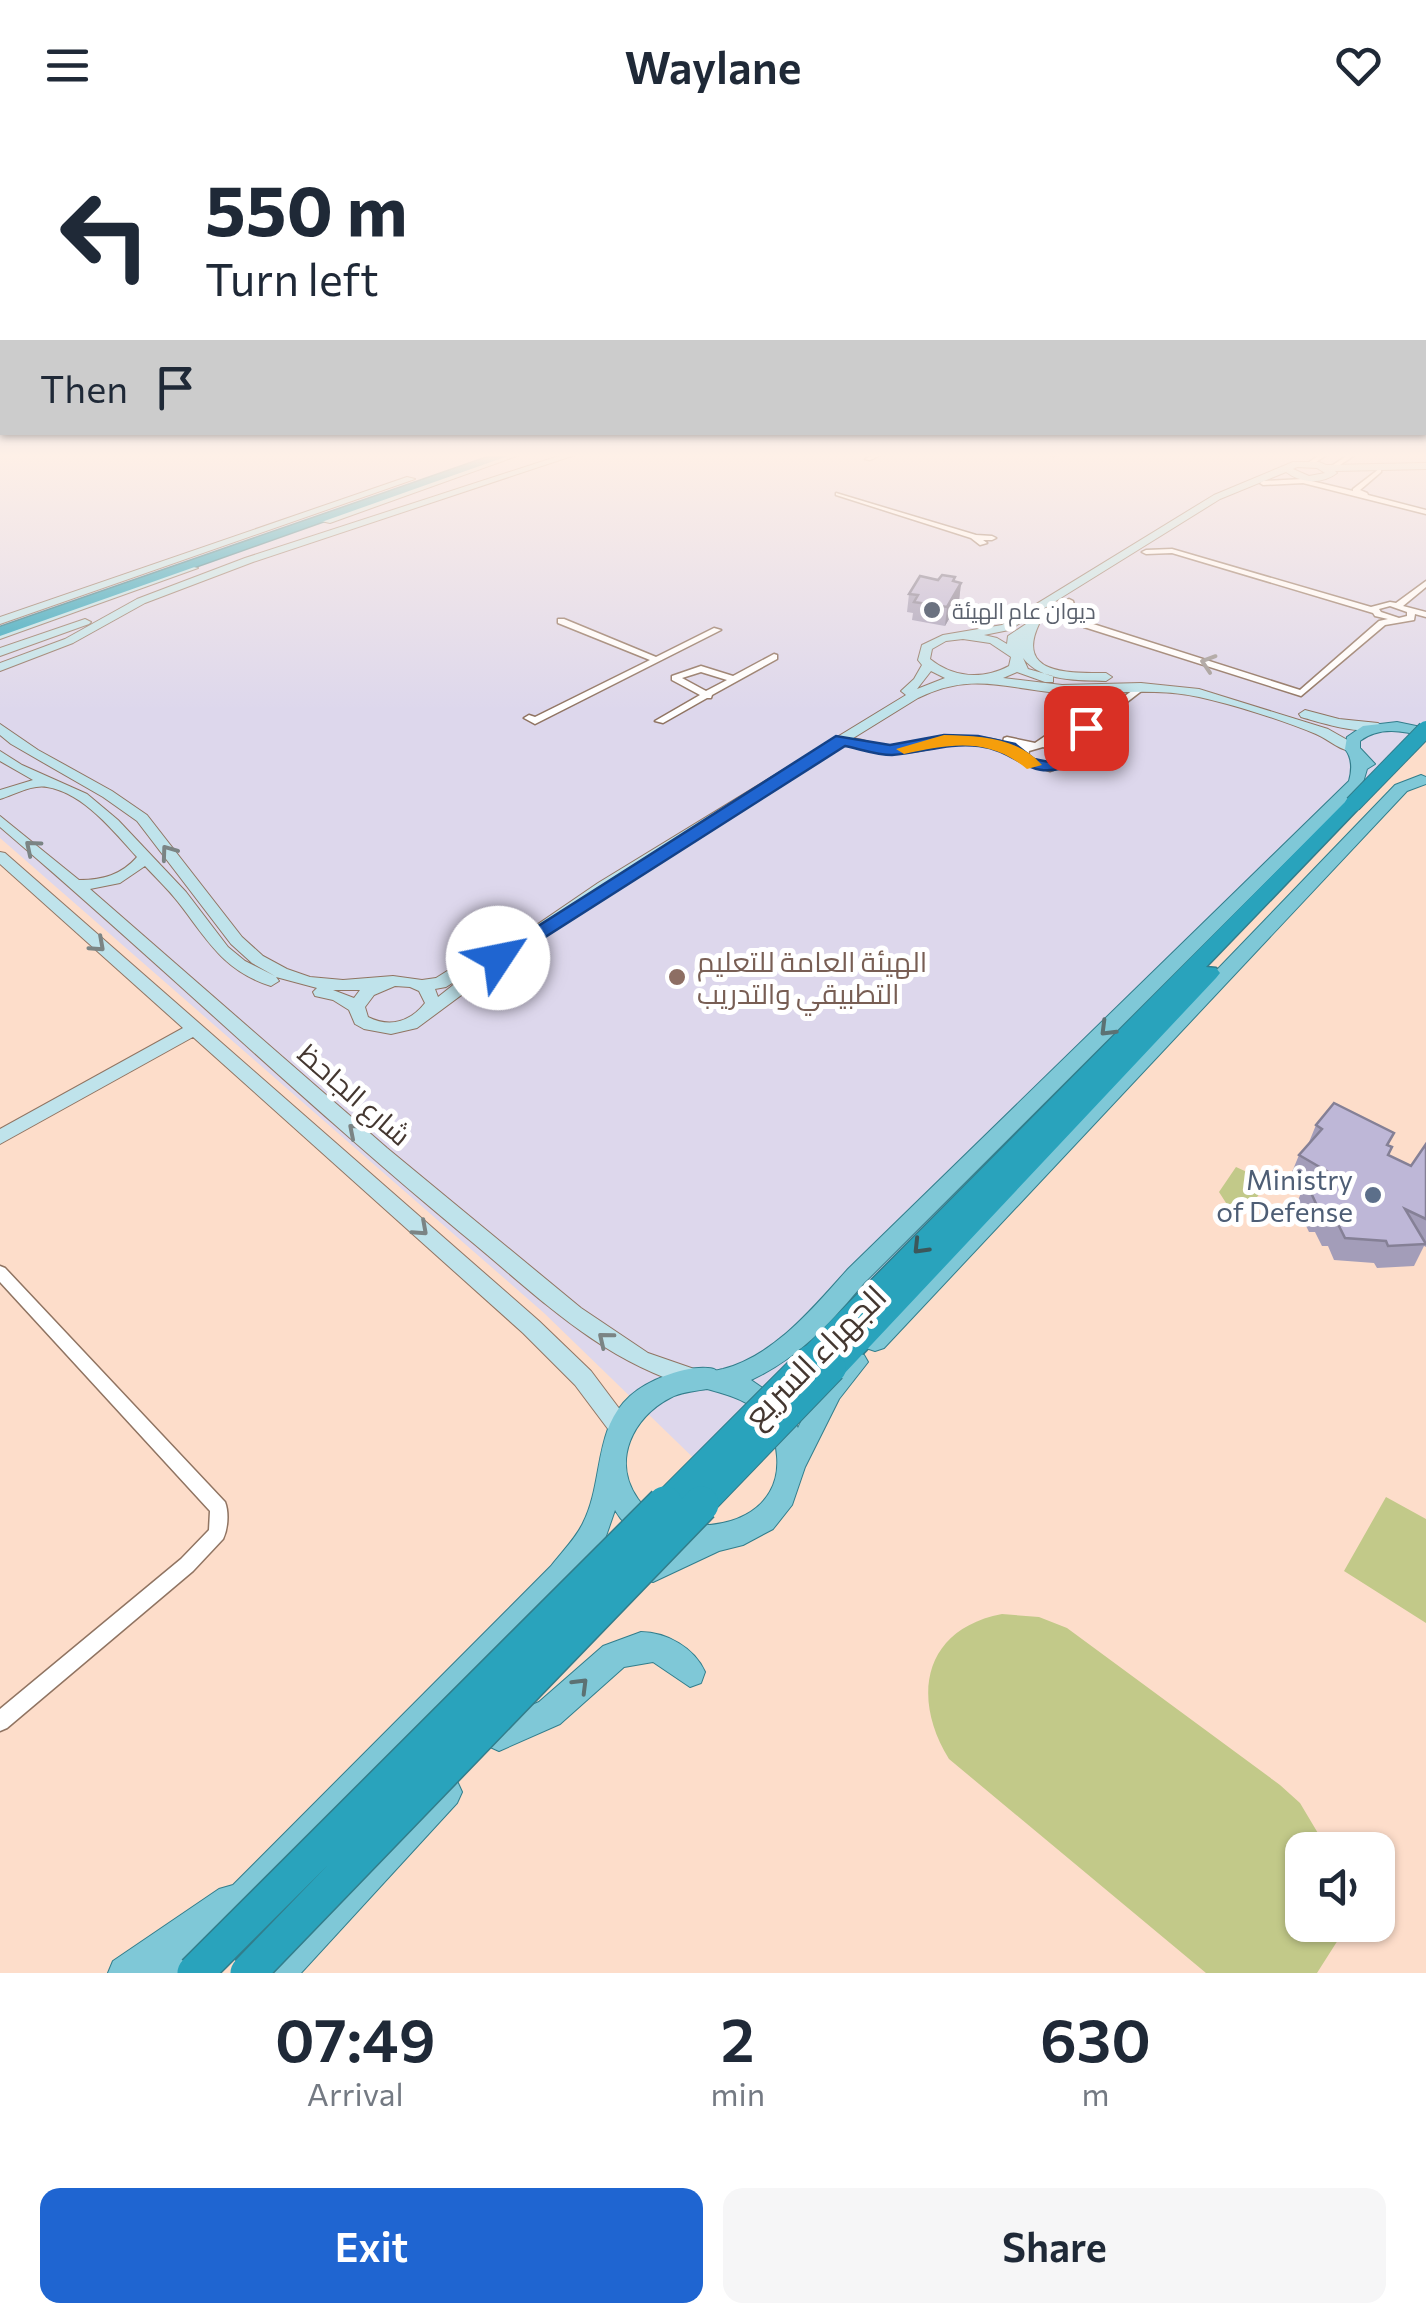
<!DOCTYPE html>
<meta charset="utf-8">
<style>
:root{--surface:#fff;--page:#f6f6f7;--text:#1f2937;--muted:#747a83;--accent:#1f65d1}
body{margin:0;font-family:Commissioner,Cairo,sans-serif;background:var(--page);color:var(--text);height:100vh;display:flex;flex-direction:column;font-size:38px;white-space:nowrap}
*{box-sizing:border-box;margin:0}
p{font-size:32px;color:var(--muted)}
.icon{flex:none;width:55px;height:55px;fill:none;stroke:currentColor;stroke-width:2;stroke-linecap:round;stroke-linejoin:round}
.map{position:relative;height:1843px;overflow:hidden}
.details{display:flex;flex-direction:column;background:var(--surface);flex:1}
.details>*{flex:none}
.top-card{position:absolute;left:0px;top:0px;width:1428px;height:305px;box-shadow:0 2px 8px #0004;background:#fff;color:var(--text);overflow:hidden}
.fabs{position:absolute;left:1285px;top:1702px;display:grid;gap:20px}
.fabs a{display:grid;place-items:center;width:110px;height:110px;border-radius:20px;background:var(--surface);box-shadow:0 2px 8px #0004;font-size:50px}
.pin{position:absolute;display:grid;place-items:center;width:85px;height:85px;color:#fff;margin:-42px;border-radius:20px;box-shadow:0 5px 15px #0006}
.me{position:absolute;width:110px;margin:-55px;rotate:56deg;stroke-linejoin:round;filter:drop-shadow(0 0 8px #0008)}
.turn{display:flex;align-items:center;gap:35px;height:210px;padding:0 40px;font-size:45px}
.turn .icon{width:130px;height:130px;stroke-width:2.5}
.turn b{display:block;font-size:70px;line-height:85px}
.then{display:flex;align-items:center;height:95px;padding:0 40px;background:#0003;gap:20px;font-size:38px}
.eta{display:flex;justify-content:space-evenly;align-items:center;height:170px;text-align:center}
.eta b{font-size:60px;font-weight:600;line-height:70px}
.action{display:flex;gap:20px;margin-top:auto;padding:20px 40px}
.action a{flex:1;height:115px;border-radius:20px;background:var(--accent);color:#fff;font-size:40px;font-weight:600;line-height:115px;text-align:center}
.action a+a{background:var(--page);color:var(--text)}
header{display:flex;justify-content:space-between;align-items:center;height:130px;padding:0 40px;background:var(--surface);font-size:45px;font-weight:600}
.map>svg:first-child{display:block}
.education{fill:#ddd7ec}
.green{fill:#c2c989}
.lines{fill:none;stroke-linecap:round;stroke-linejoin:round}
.street-casing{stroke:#907462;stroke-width:3}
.secondary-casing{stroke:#907462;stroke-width:2}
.primary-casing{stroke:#327d8b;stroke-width:2}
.highway-casing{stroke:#327d8b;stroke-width:3}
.street{fill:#fff;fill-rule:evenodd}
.secondary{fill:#bfe3eb;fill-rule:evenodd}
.primary{fill:#7fc8d7;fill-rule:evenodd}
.highway{fill:#29a3bc;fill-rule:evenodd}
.highway-bridge-far2-casing{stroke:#327d8b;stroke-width:18;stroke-linecap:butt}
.highway-bridge-far1-casing{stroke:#327d8b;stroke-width:30;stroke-linecap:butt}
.highway-bridge-casing{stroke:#327d8b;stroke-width:38;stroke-linecap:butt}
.highway-bridge-far2{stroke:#29a3bc;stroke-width:16}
.highway-bridge-far1{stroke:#29a3bc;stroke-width:28}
.highway-bridge{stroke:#29a3bc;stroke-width:35}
.wall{fill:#a39db9}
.shaded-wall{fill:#858096}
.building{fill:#beb7d7;stroke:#858096;stroke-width:2.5}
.oneway{stroke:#a29b98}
.oneway2{stroke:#7b8484}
.oneway3{stroke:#5c7173}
.oneway4{stroke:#3c575a}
.route{fill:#1f65d1;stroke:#144288;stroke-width:2.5}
.slow{fill:#f59e0b}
.worship-dot{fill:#6b7280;stroke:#fff;stroke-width:4}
.education-dot{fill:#8d6e63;stroke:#fff;stroke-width:4}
.service-dot{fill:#5c6f8a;stroke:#fff;stroke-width:4}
.labels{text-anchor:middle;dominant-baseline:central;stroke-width:10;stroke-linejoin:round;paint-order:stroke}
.far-worship-label{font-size:22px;fill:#5b616d;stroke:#fff;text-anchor:start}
.education-label{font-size:28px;fill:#785e54;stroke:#fff;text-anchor:start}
.street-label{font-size:28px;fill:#443730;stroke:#fff}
.service-label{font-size:28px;fill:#4e5e75;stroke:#fff;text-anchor:end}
.near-street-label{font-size:32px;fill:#443730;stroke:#fff}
</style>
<header><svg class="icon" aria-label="menu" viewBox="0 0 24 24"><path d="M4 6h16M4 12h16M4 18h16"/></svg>Waylane<svg class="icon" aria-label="heart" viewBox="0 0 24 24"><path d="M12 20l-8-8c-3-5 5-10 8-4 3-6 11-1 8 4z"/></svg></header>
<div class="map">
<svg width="1426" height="1843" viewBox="0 0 1426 1843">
<rect width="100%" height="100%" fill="#fdddca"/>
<path class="education" d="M0,323h1426v287l-716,734 -166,-161 -544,-475z"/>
<path class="green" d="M1236,1037l33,15 -24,30 -17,-6 -9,-14z
M1386,1367l40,22v104l-82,-52z
M1002,1484l37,3 28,11 213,157 20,18 28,47h-26v75h38l-2,15 -21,33h-111l-257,-214c-38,-61 -26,-130 53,-145z"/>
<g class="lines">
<defs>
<path id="street" d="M878,323h7l-15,7 -5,-1z
M1045,323h11l1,1 -3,2z
M1322,323h7l-17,12h-4v-2z
M1351,323h7l-24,16h-4v-2z
M1379,339l2,1v2l-21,18 7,3 1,2 58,15v4l-123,-31 -40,2 -3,-2 3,-2 40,-2 50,12v-2z
M836,363l140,42 16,1 4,2 -4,2h-9l4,3 -7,2 -9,-7 -135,-43z
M1172,419l199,58 19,-5 6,1 30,-22v6l-23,19 23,6v5l-11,-3 -1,6 -29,5 -84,71 -217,-69 -15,-11 -4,-15 4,-2 4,2 3,12 14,10 210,67 79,-69 9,-2 -13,-3 -2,-3 -201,-60 -26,1 -4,-2 4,-2zM1390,476l17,6v4l-8,2 -18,-6 -2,-3z
M558,489h6l92,38 58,-29 7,2 -186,94 -11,-6 5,-3 6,2 115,-57 -92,-37z
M774,524l3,1v4l-65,36 -1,3h-4l-44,25 -8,-2 45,-26 -28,-15v-4l29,-10 32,10zM701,542l26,8 -21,11 -24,-13z
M1141,554l3,1v4l-70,54 -4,13 3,5 -2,2 -21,8 -30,-10 -2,-4c-50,-30 -72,-5 -124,-4 -18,0 -36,-9 -54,-11l-2,-2 2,-2c19,-2 35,9 54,9 38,0 71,-17 109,-5l1,-4 3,-1 28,6 57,-39v-6l-16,-6v-4h6l18,7 -1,12 -51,35 15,5 3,-7zM1043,617l16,5 4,8 -13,5 -22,-8 1,-6z
M0,1136l5,2 220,234c4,10 3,27 -2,37l-30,32 -186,157 -7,3v-22l181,-150 28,-29 1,-19 -210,-229z"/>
<path id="secondary" d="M513,323h12l-195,70 -9,-2z
M568,323h13l-328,109 -108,41 -72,40 -73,28v-8l65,-24 72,-40 108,-41z
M1293,332h26l7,3 100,-2v6l-91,2 2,2c-16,12 -36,10 -51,-1l-66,27 -211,131 -25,5 13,3 10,6 1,-8 21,-14h8l2,2c-24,51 31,49 67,49l6,4 -6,4c-27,-1 -65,1 -83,-23l5,11 25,7v6h-8l-28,-10 -14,6 59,7 79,-2 58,6 129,40 30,17v6c-16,1 -28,-12 -42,-18 -34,-14 -81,-29 -117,-37 -46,-10 -92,-2 -138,-4 -56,-4 -88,-22 -143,5l-309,191 -60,41 -132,98 -26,6 -27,-5 -9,-5 -6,-14 -16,-10 -18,-4 -2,-4 4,-4 -41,-11 3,4 -8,5c-48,-15 -64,-47 -93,-84 -10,-13 -22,-24 -33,-36l-25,17 -30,6 297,259 194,160 67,45 52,18 3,7 -3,7 -8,2c-95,-28 -156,-93 -231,-154 -158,-131 -305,-273 -461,-406v-11l79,64c24,0 42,-5 58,-23 -23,-25 -53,-64 -90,-70 -15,-3 -33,8 -47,12v-9l33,-10 -33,-19v-10l22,14 65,29 31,26 68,72 42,55 17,14 30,15 -23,-13 -21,-19 -94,-123 -34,-24 -92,-53 -11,-9v-11l38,26 74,41 35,24 95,122 21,19 24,13 23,8 33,3 50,-4 29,4 14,-2 32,-20h12l1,5 117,-80 308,-188 -5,-4 13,-12 8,-14 -4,-5 4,-15 21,-10 59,-10 212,-130zM1297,337l20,1 8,5 -16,3 -16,-7zM963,509l27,4 21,14 -2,9c-26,14 -56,12 -79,-7l2,-10 14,-8zM931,541l14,7 -28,11zM471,841l-33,26 -3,-8 11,-2zM395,856l15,1 9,4 6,12c-15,19 -35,25 -57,14l-3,-10 9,-12zM333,860h27l-6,8z
M407,347l8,2 -415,145v-7z
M189,436l9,2 -198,71v-7z
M85,489l6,3 -2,2 -89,32v-8z
M1305,580l34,9 39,4 6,4c-19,10 -62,-4 -83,-10l-2,-3z
M0,722l5,1 534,468 52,50 36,48 3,7 -3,7 -8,3 -8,-3 -36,-48 -52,-52 -330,-296 -193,107v-15l183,-101 -183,-164z"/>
<path id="primary" d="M1397,592l29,6v9c-23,-6 -46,-11 -66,4v7l15,16 -8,5 -5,17 -498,497c-33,39 -65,75 -113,97l33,23 14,25c11,-21 37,-83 66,-73l4,7 -29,37 -34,68 -13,38 -19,24 -30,16 -24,6 -66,31 -10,-3 -4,-10 4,-10 26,-12c-22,-6 -43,-17 -54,-37l-10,29 -34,47 -377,387h-86l5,-12 106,-72 14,-4 318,-319c10,-13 25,-28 32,-43 21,-41 10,-94 47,-127 18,-16 54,-30 78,-28 13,1 2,4 15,1 52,-14 90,-61 125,-100l501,-488c3,-11 4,-22 -4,-32l2,-12 16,-11zM707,1259c22,6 45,12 59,31 8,11 10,23 11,36 5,57 -55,78 -102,66 -13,-3 -29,-11 -37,-23 -27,-38 -5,-82 32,-101 11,-6 25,-7 37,-9z
M1421,645l5,2v7l-19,7 -523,557 -9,3 -9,-3 -3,-7 3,-7 529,-549z
M641,1502c25,0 54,16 64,40l-4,11 -11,4 -37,-25 -29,5 -64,57 -61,27 -11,-5 -5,-11 5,-11 51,-22 64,-56z
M446,1646l11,5 5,11 -5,11 -156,170h-41l5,-12 170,-180z"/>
<path id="highway" d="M500,323h16l-516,183v-9z
M1353,669l6,1v8l-153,159 10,1 4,5 -4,5 -374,398 -10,4 -10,-4 -4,-8 -7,3 -10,-4 -4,-8 4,-8 546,-551z"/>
</defs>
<use href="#street" class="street-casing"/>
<use href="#secondary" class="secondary-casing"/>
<use href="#primary" class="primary-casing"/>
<use href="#highway" class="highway-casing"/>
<use href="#street" class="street"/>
<use href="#secondary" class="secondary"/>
<use href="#primary" class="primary"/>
<use href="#highway" class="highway"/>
<defs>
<path id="highway-bridge-far2" d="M1353,674l73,-75"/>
<path id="highway-bridge-far1" d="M663,1377l148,-148
M698,1377l134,-139"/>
<path id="highway-bridge" d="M195,1843l470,-469
M248,1843l453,-469"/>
</defs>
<use href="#highway-bridge-far2" class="highway-bridge-far2-casing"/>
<use href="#highway-bridge-far1" class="highway-bridge-far1-casing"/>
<use href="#highway-bridge" class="highway-bridge-casing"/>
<use href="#highway-bridge-far2" class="highway-bridge-far2"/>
<use href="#highway-bridge-far1" class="highway-bridge-far1"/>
<use href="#highway-bridge" class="highway-bridge"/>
</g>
<path class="wall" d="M955,452l6,1 -2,18 -14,25 -33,-6 1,-7 -6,-1 2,-18z
M1316,995l78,8 -6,12v10l23,11 15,-22v103l-2,-1 -10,20 -37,2 -3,-5 -40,-3 -6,-14h-6l-7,-14h-6l-13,-27 8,-19 -14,-9 9,-22 8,-8z"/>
<path class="shaded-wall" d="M961,453l-2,18 -14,25 2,-19z"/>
<path class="building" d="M942,445l13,2 -2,4 8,2 -14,24 -33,-5 4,-7 -9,-1 11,-18 18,4z
M1334,973l60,30 -7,12 5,2 -4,8 23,11 15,-22v75l-21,-10 21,35 -38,2 -2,-5 -41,-3 -7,-14 -6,-1 -7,-14 -6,1 -13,-28 31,-5 -38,-22 23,-26 -6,-4z"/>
<defs><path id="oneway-chevron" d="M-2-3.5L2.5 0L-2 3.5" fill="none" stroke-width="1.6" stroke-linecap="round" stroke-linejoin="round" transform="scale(2.5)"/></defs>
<use class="oneway" href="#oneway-chevron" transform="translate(1208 533) rotate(-162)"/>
<g class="oneway2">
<use href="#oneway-chevron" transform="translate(32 717) rotate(-140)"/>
<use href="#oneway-chevron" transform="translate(168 722) rotate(-126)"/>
<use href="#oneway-chevron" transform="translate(98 815) rotate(42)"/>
<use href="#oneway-chevron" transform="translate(355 1000) rotate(-139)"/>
<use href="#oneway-chevron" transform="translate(421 1099) rotate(42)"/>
<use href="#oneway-chevron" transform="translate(605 1209) rotate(-141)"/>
</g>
<g class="oneway3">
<use href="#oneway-chevron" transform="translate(1107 899) rotate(135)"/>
<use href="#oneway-chevron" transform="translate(581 1555) rotate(-45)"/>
</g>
<use class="oneway4" href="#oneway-chevron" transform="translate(920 1117) rotate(134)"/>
<linearGradient id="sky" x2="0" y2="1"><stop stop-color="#7daee7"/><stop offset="0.56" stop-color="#fef0e7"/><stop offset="1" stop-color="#fef0e7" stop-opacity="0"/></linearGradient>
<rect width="1426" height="581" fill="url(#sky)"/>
<path class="route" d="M1086,593l9,5 -17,16 -4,20c-47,20 -53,-13 -95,-18 -30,-4 -57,7 -87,9 -15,0 -32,-6 -47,-9l-339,216h-15l-3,-4 348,-222 54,9 54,-10 34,1 37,8 19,15 15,3 11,-4 3,-20z"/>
<path class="slow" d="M944,605c36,1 73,2 98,30l-15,4c-39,-32 -76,-25 -123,-15l-8,-5z"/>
<circle class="worship-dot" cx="932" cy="480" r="10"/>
<circle class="education-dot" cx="677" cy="847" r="10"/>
<circle class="service-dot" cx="1373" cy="1065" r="10"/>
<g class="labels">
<g class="far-worship-label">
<text x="952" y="480">ديوان عام الهيئة</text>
</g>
<g class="education-label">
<text x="697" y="831">الهيئة العامة للتعليم<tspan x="697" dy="32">التطبيقي والتدريب</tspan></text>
</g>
<g class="street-label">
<text transform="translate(355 964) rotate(41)">شارع الجاحظ</text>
</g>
<g class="service-label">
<text x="1353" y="1049">Ministry<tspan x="1353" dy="32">of Defense</tspan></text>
</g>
<g class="near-street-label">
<text transform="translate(814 1225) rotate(-45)">الجهراء السريع</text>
</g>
</g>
</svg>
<div class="fabs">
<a><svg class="icon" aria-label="sound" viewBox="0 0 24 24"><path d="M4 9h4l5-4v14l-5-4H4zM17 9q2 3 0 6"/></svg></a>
</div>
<div class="pin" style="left:1086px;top:598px;background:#d93025"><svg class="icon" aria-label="arrive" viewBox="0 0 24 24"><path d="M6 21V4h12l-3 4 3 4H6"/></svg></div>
<svg class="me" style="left:498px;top:828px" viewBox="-20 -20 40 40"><circle r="19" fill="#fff"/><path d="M0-13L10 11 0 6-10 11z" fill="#1f65d1"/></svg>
<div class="top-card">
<div class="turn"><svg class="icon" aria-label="left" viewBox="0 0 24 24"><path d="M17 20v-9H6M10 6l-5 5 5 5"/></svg><div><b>550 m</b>Turn left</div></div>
<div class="then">Then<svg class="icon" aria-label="arrive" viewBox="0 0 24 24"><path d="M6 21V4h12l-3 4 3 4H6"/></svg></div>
</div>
</div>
<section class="details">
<div class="eta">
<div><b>07:49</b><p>Arrival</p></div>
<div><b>2</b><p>min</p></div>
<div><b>630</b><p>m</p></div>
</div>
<div class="action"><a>Exit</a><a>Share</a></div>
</section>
